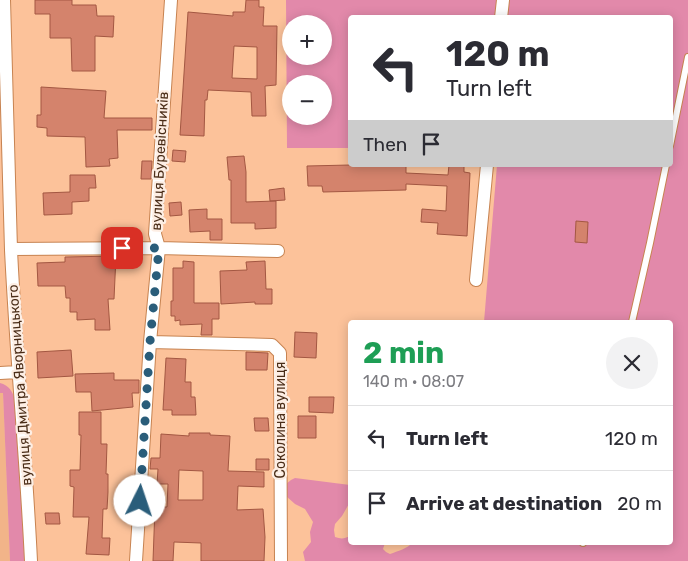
<!DOCTYPE html>
<meta charset="utf-8">
<style>
:root{--surface:#fff;--page:#f2f2f3;--text:#2b2b33;--muted:#7c7c81;--line:#e1e1e2}
body{margin:0;font-family:Rubik,sans-serif;background:var(--page);color:var(--text);height:100vh;display:flex;flex-direction:column;font-size:19px;white-space:nowrap}
*{box-sizing:border-box;margin:0}
p{font-size:16px;color:var(--muted)}
.icon{flex:none;width:28px;height:28px;fill:none;stroke:currentColor;stroke-width:2;stroke-linecap:round;stroke-linejoin:round}
.map{position:relative;flex:1;overflow:hidden}
.panel{position:absolute;left:348px;top:320px;width:325px;height:225px;display:flex;flex-direction:column;background:var(--surface);border-radius:5px;box-shadow:0 2px 12px #0003}
.panel>*{flex:none}
.top-card{position:absolute;left:348px;top:15px;width:325px;height:152px;border-radius:5px;box-shadow:0 2px 12px #0003;background:#fff;color:var(--text);overflow:hidden}
.controls{position:absolute;left:282px;top:15px;display:grid;gap:10px}
.controls a{display:grid;place-items:center;width:50px;height:50px;border-radius:50%;background:var(--surface);box-shadow:0 2px 12px #0003;font-size:25px}
.pin{position:absolute;display:grid;place-items:center;width:42px;height:42px;color:#fff;margin:-21px;border-radius:10px;box-shadow:0 2px 8px #0006}
.me{position:absolute;width:55px;margin:-28px;rotate:4deg;stroke-linejoin:round;filter:drop-shadow(0 0 4px #0008)}
.turn{display:flex;align-items:center;gap:18px;height:105px;padding:0 15px;font-size:22px}
.turn .icon{width:65px;height:65px;stroke-width:2.5}
.turn b{display:block;font-size:35px;line-height:42px}
.then{display:flex;align-items:center;height:48px;padding:0 15px;background:#0003;gap:10px;font-size:19px}
.round{display:grid;place-items:center;flex:none;width:52px;height:52px;border-radius:26px;background:var(--page)}
.head{display:flex;align-items:center;justify-content:space-between;height:85px;padding:0 15px}
h1{font-size:30px;font-weight:700;line-height:38px;color:#1e9e55}
ul{padding:0;list-style:none}
li{display:flex;align-items:center;gap:15px;height:65px;padding:0 15px;border-top:1px solid var(--line)}
li div{flex:1}
li b{display:block;font-size:19px}
li em{font-style:normal}
.map>svg:first-child{display:block}
.built{fill:#f2b489}
.green{fill:#e289aa;fill-rule:evenodd}
.building{fill:#d4836c;stroke:#a35742;fill-rule:evenodd}
.lines{fill:none;stroke-linecap:round;stroke-linejoin:round}
.lane-casing{stroke:#c78351;stroke-width:8}
.street-casing{stroke:#c78351;stroke-width:14}
.lane{stroke:#fff;stroke-width:6}
.street{stroke:#fff;stroke-width:12}
.route{stroke:#2a5d7a;stroke-width:9;stroke-dasharray:0 16.2}
.labels{text-anchor:middle;dominant-baseline:central;stroke-width:4.5;stroke-linejoin:round;paint-order:stroke}
.street-label{font-size:14px;fill:#4a2d18;stroke:#fdeee4}
</style>
<div class="map">
<svg width="688" height="561" viewBox="0 0 688 561">
<rect width="100%" height="100%" fill="#fcc29a"/>
<path class="built" d="M0,393h3l7,168h-10z"/>
<path class="green" d="M286,0h402v561h-383l-2,-9 8,-10 -1,-10 3,-10 -8,-13 -10,-5 -9,-8v-12l5,-4 4,-2 55,7v17l-8,14 -7,8 -1,6 1,7c6,2 9,2 15,-1v6l35,1 -2,6 3,3 4,2c8,-3 17,-5 23,-12h257v-220h-186l13,-157h173v-147h-320v130h-63zM291,24h33v32h-33zM291,84h33v32h-33z
M0,383c9,2 13,9 15,17l10,161h-15l-7,-168h-3z"/>
<path class="building" d="M35,0h37v5h24l1,11h17l-1,21 -18,-1v35h-23l-1,-33h-21v-24h-15z
M246,0h13v7h5l-1,19h14l-1,59 -11,1 1,30h-14l-1,-24 -43,-2 -1,10h-2l-1,36 -24,-1 8,-123 45,4v-4h12zM234,46l23,1v32l-25,-1z
M41,87l65,4 -2,27h48v12h-35l1,28 -9,1 1,7 -24,1 -1,-30 -38,-1v-8l-10,-1v-12h4z
M173,150l13,1 -1,11 -13,-1z
M244,156l2,16v30l30,-1v27l-21,1v-6h-24v-43h-2l-2,-23z
M142,161h10l-1,18h-10z
M350,165h56v8l42,2 1,-10h15v7l6,1 -3,63 -30,-2 1,-11 -17,-1 1,-13 24,2 1,-25 -41,-2v6l-83,2 -1,-6h-14l-1,-20z
M70,175h25l1,13h-7v13l-17,1v12l-28,1 -1,-22 27,-1z
M284,188l1,12 -15,1 -1,-11z
M181,202l1,13 -12,1 -1,-13z
M207,209v10h15v21h-12v-9l-20,1 -1,-22z
M576,221l12,1 -1,21 -12,-1z
M116,256l-2,43h-6l2,31h-15v-11l-18,1v-8h-7v-14h-4l-1,-12h-27l-1,-23 28,-1v-5z
M183,261l11,1v41h25v16h-7v16h-11l1,-11 -22,1v-5l-5,1v-5h-4v-15h2v-33h10z
M265,261l1,28h6v15h-17v-2l-34,2 -1,-33 27,-1 -1,-8z
M295,332l22,1 -1,25 -22,-1z
M71,350l2,26 -35,2 -1,-26z
M246,352l22,1 -1,17h-21z
M166,358l20,1 -1,23h6v15h4l1,18h-24v-5h-9z
M114,373v7h25v13h-7l1,14 -41,4 -1,-19h-15l-1,-18z
M309,397h25l-1,16 -24,-1z
M79,412h22v32h6l-1,30h2v18l-1,17h-4l-1,29h8l-1,17 -23,-1 3,-37h-16l1,-30 -4,-1v-16h10l1,-35h-2z
M298,416h18v22h-18z
M254,418h14l1,13h-14z
M189,433h21v2l20,1 -2,35 36,1v15l-26,-1 -1,24 26,-1 2,28 -1,24h-63v-18l-27,-1 -1,19h-20l2,-54h12l1,-23h-11l1,-15h-8l1,-11h9l1,-24 28,2zM179,470l24,1v29h-25z
M256,459h13v11h-13z
M45,513h14l1,11h-14z"/>
<g class="lines">
<defs>
<path id="lane" d="M670,146l18,-89
M632,322l18,-79 16,-78
M583,543v-1"/>
<path id="street" d="M4,0c3,83 4,167 7,250 5,104 15,207 20,311
M501,18l2,-18
M11,249l148,-1 119,3
M476,280l11,-115
M150,342l122,3 8,8 1,208
M0,373l18,-1
M136,561l14,-219 9,-94 -4,-14 16,-234"/>
</defs>
<use href="#lane" class="lane-casing"/>
<use href="#street" class="street-casing"/>
<use href="#lane" class="lane"/>
<use href="#street" class="street"/>
</g>
<g class="lines">
<path class="route" d="M122,248h37l-9,94 -10,159"/>
</g>
<g class="labels">
<g class="street-label">
<text transform="translate(160 161) rotate(-87)">вулиця Буревісників</text>
<text transform="translate(20 385) rotate(-94)">вулиця Дмитра Яворницького</text>
<text transform="translate(280 420) rotate(-90)">Соколина вулиця</text>
</g>
</g>
</svg>
<div class="controls">
<a>+</a>
<a>−</a>
</div>
<div class="pin" style="left:122px;top:248px;background:#d93025"><svg class="icon" aria-label="arrive" viewBox="0 0 24 24"><path d="M6 21V4h12l-3 4 3 4H6"/></svg></div>
<svg class="me" style="left:140px;top:501px" viewBox="-20 -20 40 40"><circle r="19" fill="#fff"/><path d="M0-13L10 11 0 6-10 11z" fill="#2a5d7a"/></svg>
<div class="top-card">
<div class="turn"><svg class="icon" aria-label="left" viewBox="0 0 24 24"><path d="M17 20v-9H6M10 6l-5 5 5 5"/></svg><div><b>120 m</b>Turn left</div></div>
<div class="then">Then<svg class="icon" aria-label="arrive" viewBox="0 0 24 24"><path d="M6 21V4h12l-3 4 3 4H6"/></svg></div>
</div>
<section class="panel">
<div class="head"><div><h1>2 min</h1><p>140 m · 08:07</p></div><a class="round"><svg class="icon" aria-label="close" viewBox="0 0 24 24"><path d="M6 6l12 12M18 6L6 18"/></svg></a></div>
<ul>
<li><svg class="icon" aria-label="left" viewBox="0 0 24 24"><path d="M17 20v-9H6M10 6l-5 5 5 5"/></svg><div><b>Turn left</b></div><em>120 m</em></li>
<li><svg class="icon" aria-label="arrive" viewBox="0 0 24 24"><path d="M6 21V4h12l-3 4 3 4H6"/></svg><div><b>Arrive at destination</b></div><em>20 m</em></li>
</ul>
</section>
</div>
